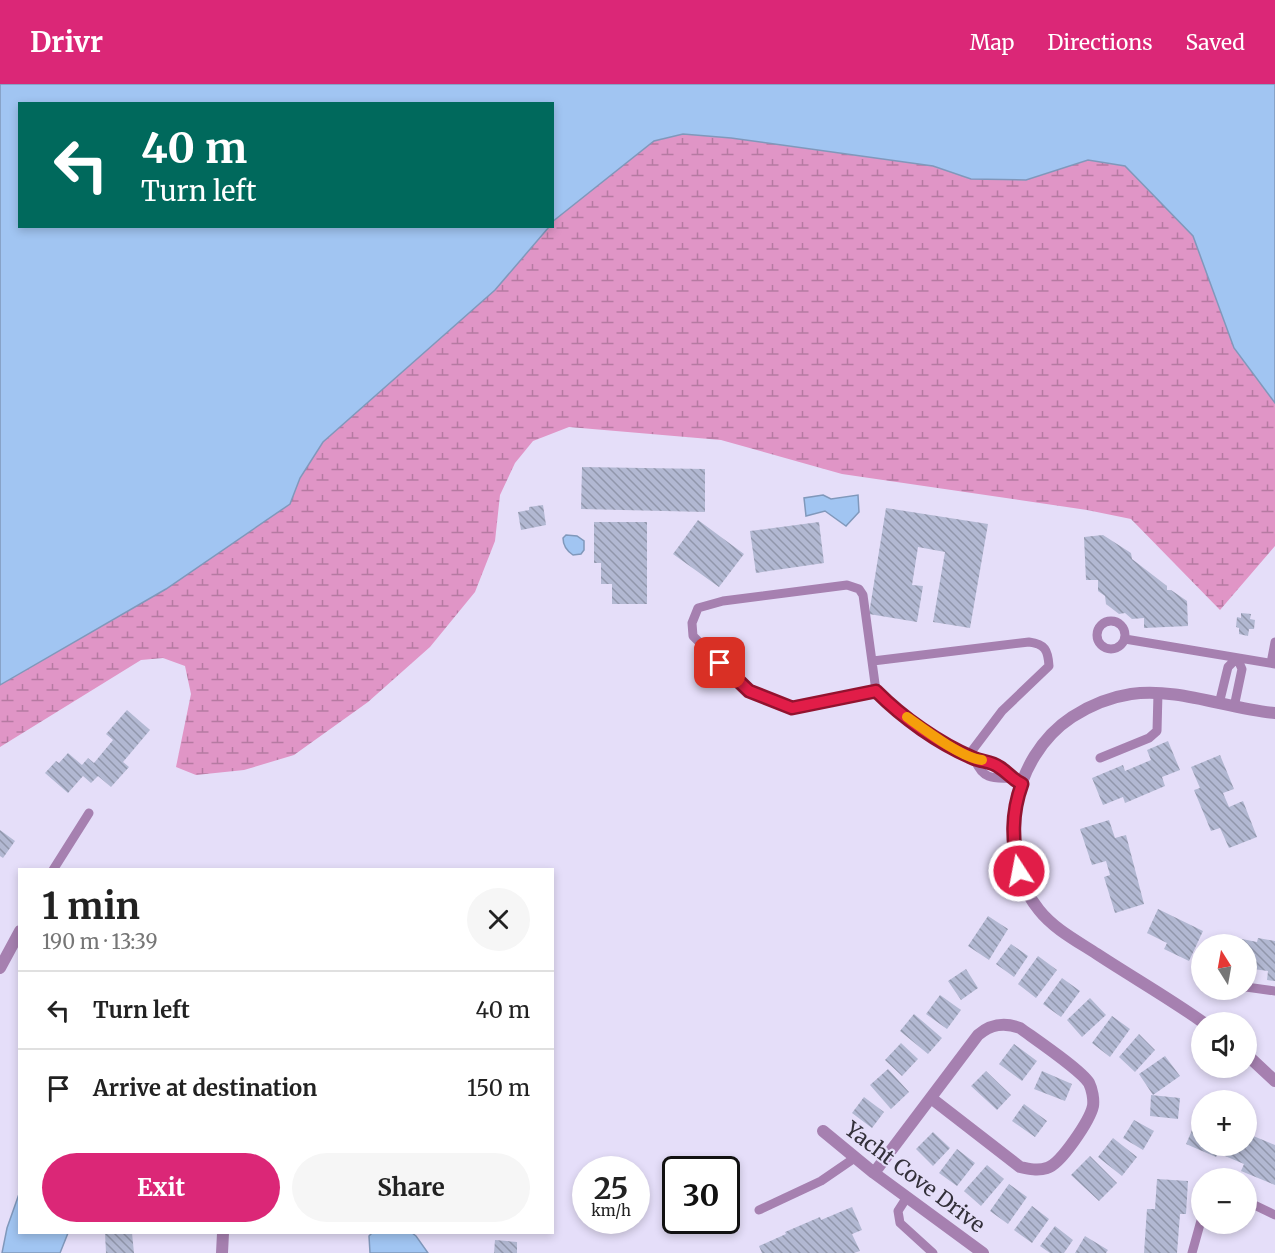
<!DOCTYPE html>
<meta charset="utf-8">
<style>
:root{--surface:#fff;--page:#f6f6f6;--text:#222;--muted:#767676;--line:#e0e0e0;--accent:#db2777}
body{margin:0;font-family:Merriweather,serif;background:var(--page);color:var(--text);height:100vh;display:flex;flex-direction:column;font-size:22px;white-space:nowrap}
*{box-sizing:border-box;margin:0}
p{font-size:20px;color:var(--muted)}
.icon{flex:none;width:33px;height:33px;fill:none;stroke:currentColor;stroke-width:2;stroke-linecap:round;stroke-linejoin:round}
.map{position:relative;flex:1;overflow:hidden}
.drawer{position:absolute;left:18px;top:784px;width:536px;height:366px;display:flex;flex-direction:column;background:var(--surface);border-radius:0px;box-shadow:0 3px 9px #0003}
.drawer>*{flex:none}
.guide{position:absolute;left:18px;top:18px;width:536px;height:126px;border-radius:0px;box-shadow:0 3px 9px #0003;background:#00695c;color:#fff;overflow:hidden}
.needle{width:39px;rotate:349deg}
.buttons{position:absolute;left:1191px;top:850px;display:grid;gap:12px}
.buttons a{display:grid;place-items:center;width:66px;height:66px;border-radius:50%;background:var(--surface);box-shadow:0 3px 9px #0003;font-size:30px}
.speed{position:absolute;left:572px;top:1072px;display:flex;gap:12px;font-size:30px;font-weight:700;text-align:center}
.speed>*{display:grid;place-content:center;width:78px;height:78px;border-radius:50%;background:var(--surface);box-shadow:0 3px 9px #0003;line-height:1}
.speed small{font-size:15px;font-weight:400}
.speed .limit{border:3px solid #111;border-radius:9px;background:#fff;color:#111}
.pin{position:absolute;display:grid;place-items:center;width:51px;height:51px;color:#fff;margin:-26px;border-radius:12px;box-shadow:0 3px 9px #0006}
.me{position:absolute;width:66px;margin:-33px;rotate:349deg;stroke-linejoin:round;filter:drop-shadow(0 0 4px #0008)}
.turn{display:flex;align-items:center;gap:21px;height:126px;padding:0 24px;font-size:27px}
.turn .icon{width:78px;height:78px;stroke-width:2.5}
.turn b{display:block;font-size:42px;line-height:51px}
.round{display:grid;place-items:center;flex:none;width:63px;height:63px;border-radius:32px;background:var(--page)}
.head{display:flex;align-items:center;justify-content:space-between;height:102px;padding:0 24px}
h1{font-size:36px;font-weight:700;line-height:45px}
.action{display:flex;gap:12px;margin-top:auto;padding:12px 24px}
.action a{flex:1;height:69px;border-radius:36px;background:var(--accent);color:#fff;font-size:24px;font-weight:700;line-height:69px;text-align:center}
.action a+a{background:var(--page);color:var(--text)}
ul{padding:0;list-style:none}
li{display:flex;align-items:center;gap:18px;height:78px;padding:0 24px;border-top:2px solid var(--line)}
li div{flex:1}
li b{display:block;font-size:22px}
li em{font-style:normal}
header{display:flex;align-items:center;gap:36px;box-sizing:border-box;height:84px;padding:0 30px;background:var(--accent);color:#fff}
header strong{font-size:28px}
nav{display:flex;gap:33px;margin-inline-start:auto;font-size:21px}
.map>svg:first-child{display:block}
.wetland{fill:url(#wetland-marsh)}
.water{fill:#a1c5f2;stroke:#8098bb;stroke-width:1.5}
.building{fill:url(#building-back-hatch)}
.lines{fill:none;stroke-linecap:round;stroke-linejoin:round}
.service{stroke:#a680b0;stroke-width:9}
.minor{stroke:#a680b0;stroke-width:12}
.route-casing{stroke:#92132f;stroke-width:15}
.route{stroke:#e11d48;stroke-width:10}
.slow{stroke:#f59e0b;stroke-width:10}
.labels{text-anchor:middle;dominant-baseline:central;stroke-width:4.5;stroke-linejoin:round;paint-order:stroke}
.street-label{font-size:21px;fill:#33303a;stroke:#e5def9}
</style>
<header>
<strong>Drivr</strong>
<nav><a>Map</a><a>Directions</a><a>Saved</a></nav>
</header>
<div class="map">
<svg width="1275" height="1169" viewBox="0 0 1275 1169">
<defs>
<pattern id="wetland-marsh" width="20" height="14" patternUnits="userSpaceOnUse" patternTransform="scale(1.5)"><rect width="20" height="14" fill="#e095c6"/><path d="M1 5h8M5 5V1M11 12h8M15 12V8" fill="none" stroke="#b67aa2"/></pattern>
<pattern id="building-back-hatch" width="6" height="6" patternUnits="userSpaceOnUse" patternTransform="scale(1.5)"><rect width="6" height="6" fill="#b2b8d2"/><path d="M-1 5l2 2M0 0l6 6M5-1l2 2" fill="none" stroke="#9196ab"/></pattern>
</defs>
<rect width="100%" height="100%" fill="#e5def9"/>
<path class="wetland" d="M683,50l48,4 202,28 38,13 55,1 62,-20 37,6 68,70 41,112 41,55v143l-55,64 -89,-91 -44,-9 -245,-36 -121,-34 -152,-13 -36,14 -18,22 -15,32 -5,46 -20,51 -45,55 -62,55 -74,53 -50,15 -48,5 -20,-8 15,-73 -6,-28 -22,-8 -22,2 -141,87v-62l166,-96 124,-85 10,-26 23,-36 172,-152 54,-63 3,-1v-4l102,-81z"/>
<path class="water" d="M0,0h1275v319l-41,-55 -41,-112 -68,-70 -37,-6 -62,20 -55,-1 -38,-13 -202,-28 -48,-4 -29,7 -102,81v-118h-532v122l529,1 -54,63 -172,152 -23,36 -10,26 -124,85 -166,96z
M823,411l8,4 27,-4 1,17 -13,14 -21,-15 -19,5 -2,-18z
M566,451l11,1 7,5v9l-3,4 -8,1c-6,-4 -10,-10 -10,-17z
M19,1110l1,39h48l-8,20h-58l5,-25z
M372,1149h40l4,3 12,17h-58l-1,-17z"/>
<path class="building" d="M582,383l123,2v43l-124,-3z
M543,421l3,20 -25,5 -3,-18 11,-2v-3z
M886,424l102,16 -18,104 -37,-6 12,-70 -27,-5 -6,38 11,1 -6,36 -48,-8z
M698,436l46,34 -25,33 -46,-33z
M594,438h53v82h-35v-20h-11v-21h-7z
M819,438l5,41 -68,10 -6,-42z
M1103,451l28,18 1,6 35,27v4h4l16,11 1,25 -44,2v-10l-12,1 -7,-6 -6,1 -13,-10 -1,-8 -7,-5v-11h-12l-2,-43z
M1241,529l10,1 -1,5 5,1 -1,9h-5l-1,7 -9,-2v-6l-3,-1 1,-10 4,1z
M127,626l23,20 -27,32 6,5 -18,20 -13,-11 -7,7 -8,-7 -15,17 -23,-20 11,-12 3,2 9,-10 14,12 6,-7 6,5 19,-23 -7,-6z
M1168,657l12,29 -18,7 3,9 -40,17 -2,-6 -20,8 -11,-27 31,-13 2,6 26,-11 -4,-10z
M1220,671l14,34 -11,4 6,14 14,-6 14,36 -28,11 -9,-20 -9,3 -17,-41 6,-2 -9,-21z
M1109,736l6,18 11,-3 18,69 -29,9 -11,-36 6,-2 -4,-14 -14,4 -12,-36z
M0,746l15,11 -12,17 -3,-2z
M1158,825l45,22 -14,30 -25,-12 3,-6 -20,-10z
M988,832l20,13 -19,31 -21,-14z
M1258,854l17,3v40l-8,-1 1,-9 -15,-2 -1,10 -6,-1v-33h-5l1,-6 15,3z
M1011,860l17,12 -14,21 -18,-13z
M1038,872l19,14 -21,28 -18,-14z
M966,885l12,19 -17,12 -13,-19z
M1062,894l18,13 -19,26 -18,-13z
M940,911l21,15 -14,19 -21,-15z
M1090,914l16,17 -24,22 -15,-17z
M914,930l28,24 -14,16 -28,-23z
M1112,932l18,13 -20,28 -18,-14z
M1139,950l16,16 -20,22 -16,-15z
M901,959l17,16 -16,17 -17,-16z
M1014,960l23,17 -15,20 -23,-17z
M1165,972l15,20 -27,19 -14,-21z
M888,985l21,23 -18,17 -21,-24z
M986,987l25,24 -14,15 -26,-24z
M1042,987l30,13 -7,17 -31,-12z
M1151,1011l29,3 -2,21 -28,-3z
M864,1013l20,15 -12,16 -20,-15z
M1024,1020l23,17 -12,16 -23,-16z
M1200,1028l2,1v33h44v-13l29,12v40l-34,-14 3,-7 -26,-11 -2,4 -30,-13z
M1134,1036l20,11 -11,19 -20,-12z
M933,1048l17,16 -17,18 -17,-17z
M1113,1054l24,19 -15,19 -24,-19z
M957,1065l18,14 -18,23 -18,-13z
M1090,1072l27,27 -18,18 -28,-26z
M987,1081l17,14 -23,27 -17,-15z
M1157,1095l31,2 -2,33h-6l-3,39h-33l3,-44h8z
M1009,1100l18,13 -19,27 -18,-13z
M1032,1122l17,13 -17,24 -18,-13z
M852,1123l10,23 -10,4 8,17 -6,2h-92l-3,-7 27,-12 -1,-2 35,-15 1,3z
M1055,1142l18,14 -9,13h-14l-10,-7z
M105,1149h27l2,20h-28z
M1085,1152l23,14 -2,3h-31z
M495,1156l22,2v11h-23z"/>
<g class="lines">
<path class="service" d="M1097 551a14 14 0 1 1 28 0a14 14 0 1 1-28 0Z
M1125,555l150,25
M873,577l156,-19c16,2 19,8 20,24l-47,45 -34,45
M1271,579l4,-21
M876,607l-84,17 -43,-17 -56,-55 -1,-13 6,-15 25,-7 124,-16 12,4 4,6 13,96c29,29 64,49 99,69
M1219,620l9,-37 9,-9 5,11 -8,38
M1100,674l49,-20 8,-7 1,-38
M1010,694c-18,1 -28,0 -35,-18 23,2 28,15 47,24
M53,786l36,-57
M1246,903l29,4
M907,1113l-9,14 2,12 33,30
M1246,1117l29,14
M759,1126l62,-29 35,-24
M1192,1169l10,-36"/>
<path class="minor" d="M0,884l20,-37
M1204,939c-35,-25 -72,-46 -107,-69 -20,-13 -43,-25 -58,-44 -46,-57 -28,-153 33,-193 17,-11 39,-20 59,-23 45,-7 98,15 144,19
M1246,970l29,27
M823,1047l51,42 109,80
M874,1089l104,-138c13,-11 26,-13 42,-7 15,11 61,42 69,55 3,6 5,16 4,23 -3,14 -32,58 -46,62 -9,3 -18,1 -27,-1l-89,-69
M222,1169l1,-20"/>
</g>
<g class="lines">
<defs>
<path id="route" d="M720,579l29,28 43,17 84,-17c27,27 62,52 97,67 9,4 18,3 26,9 10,6 11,11 23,17 -11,30 -10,57 -3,87"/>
</defs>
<use href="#route" class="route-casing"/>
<use href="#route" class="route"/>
<path class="slow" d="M907,633c18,13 55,41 75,43"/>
</g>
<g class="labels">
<g class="street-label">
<text transform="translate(915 1093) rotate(37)">Yacht Cove Drive</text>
</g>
</g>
</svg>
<div class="buttons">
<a><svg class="needle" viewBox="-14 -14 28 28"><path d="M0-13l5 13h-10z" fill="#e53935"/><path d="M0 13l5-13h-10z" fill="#767676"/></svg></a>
<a><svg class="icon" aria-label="sound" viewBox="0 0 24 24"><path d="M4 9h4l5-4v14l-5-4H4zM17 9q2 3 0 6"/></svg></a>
<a>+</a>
<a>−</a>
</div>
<div class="speed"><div>25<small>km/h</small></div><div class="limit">30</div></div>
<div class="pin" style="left:720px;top:579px;background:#d93025"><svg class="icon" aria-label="arrive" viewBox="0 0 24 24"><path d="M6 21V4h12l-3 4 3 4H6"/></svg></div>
<svg class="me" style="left:1019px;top:787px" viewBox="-20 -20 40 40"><circle r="17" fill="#e11d48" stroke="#fff" stroke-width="3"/><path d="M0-11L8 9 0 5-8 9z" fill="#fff"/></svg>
<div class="guide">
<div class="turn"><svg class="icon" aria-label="left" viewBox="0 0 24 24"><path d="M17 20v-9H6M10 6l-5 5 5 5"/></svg><div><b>40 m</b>Turn left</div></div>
</div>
<section class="drawer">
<div class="head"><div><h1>1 min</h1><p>190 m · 13:39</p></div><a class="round"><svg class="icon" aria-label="close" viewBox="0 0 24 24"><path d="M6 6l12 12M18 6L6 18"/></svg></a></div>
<ul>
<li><svg class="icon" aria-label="left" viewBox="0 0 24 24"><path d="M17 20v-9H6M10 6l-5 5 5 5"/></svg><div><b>Turn left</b></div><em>40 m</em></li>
<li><svg class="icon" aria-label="arrive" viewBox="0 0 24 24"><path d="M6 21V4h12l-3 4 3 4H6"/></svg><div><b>Arrive at destination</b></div><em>150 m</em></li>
</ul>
<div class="action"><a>Exit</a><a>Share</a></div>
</section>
</div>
